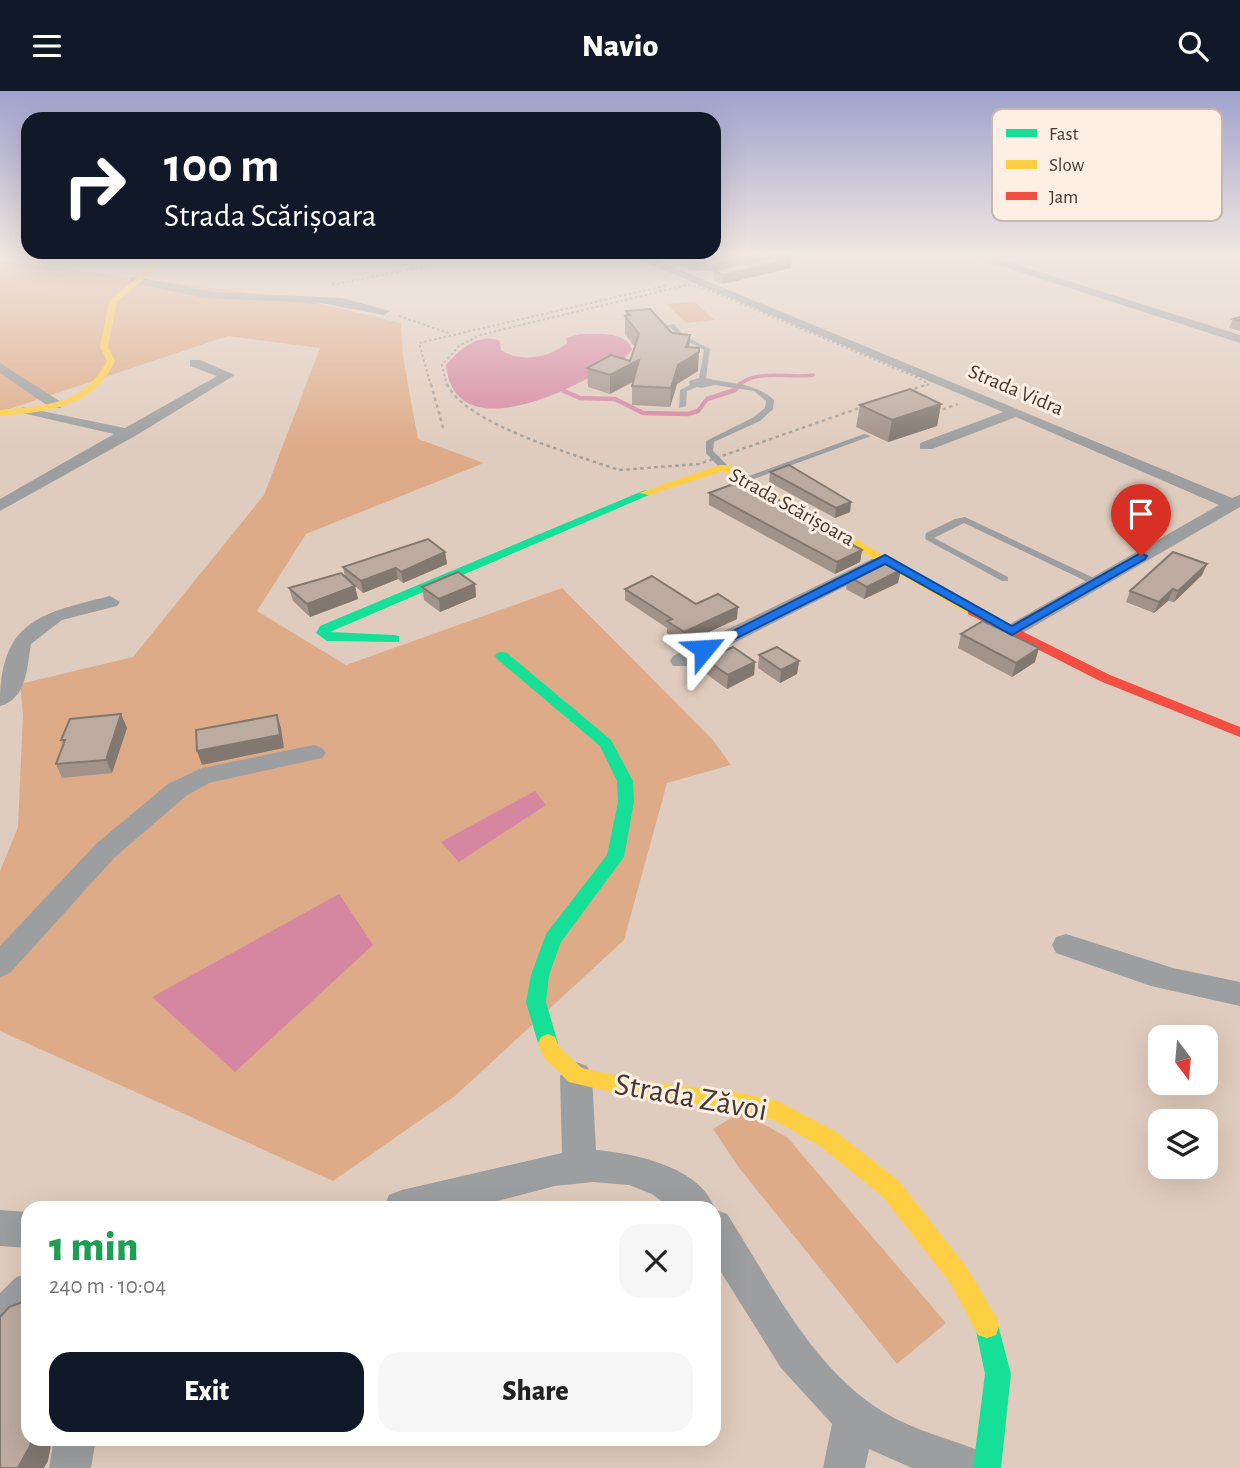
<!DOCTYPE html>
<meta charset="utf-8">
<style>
:root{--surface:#fff;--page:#f6f6f6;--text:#222;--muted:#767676;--accent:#111827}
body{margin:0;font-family:"Alegreya Sans",sans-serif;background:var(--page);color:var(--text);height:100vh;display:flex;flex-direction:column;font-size:26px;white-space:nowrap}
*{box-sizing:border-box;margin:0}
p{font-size:23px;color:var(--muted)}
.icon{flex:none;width:38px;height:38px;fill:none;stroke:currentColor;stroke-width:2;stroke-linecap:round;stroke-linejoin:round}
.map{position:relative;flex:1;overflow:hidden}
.details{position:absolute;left:21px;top:1110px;width:700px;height:245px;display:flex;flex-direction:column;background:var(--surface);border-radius:21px;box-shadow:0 7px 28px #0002}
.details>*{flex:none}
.hud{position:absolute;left:21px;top:21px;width:700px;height:147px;border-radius:21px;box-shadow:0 7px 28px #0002;background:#111827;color:#fff;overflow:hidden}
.needle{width:46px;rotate:164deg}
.fabs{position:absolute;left:1148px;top:934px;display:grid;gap:14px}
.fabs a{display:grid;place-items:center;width:70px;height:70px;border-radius:14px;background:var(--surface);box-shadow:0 7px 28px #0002;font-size:35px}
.pin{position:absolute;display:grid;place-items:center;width:60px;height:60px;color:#fff;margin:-72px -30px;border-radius:50% 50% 50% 0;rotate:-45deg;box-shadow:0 0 7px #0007}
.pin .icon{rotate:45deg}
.me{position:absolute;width:77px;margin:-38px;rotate:63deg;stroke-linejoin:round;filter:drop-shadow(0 0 5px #0008)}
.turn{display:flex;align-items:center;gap:24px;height:147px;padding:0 28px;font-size:32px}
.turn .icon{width:91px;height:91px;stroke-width:2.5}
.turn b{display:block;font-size:49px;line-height:60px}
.round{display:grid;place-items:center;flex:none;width:74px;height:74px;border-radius:21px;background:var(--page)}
.overview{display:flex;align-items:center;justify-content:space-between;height:119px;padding:0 28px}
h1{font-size:42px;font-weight:800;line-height:52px;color:#1e9e55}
.button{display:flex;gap:14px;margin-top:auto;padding:14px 28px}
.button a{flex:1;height:80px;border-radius:21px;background:var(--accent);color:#fff;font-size:28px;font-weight:800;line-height:80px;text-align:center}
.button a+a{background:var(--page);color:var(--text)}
header{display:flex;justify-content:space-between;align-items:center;height:91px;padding:0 28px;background:var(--accent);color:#fff;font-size:32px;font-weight:800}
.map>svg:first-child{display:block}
.green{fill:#deab88}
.water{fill:#d587a2}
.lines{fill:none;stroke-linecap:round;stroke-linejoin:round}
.stream-far1{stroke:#d587a2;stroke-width:3.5}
.stream{stroke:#d587a2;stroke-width:4.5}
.path-far1{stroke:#a4a09d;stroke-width:2;stroke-dasharray:2.5 2.5;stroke-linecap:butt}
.path{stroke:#a4a09d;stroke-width:2.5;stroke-dasharray:3.5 3.5;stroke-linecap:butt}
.lane{fill:#9c9e9f;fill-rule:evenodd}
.street{fill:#9c9e9f;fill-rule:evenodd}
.fast{fill:#16e098;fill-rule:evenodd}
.slow{fill:#ffcf43;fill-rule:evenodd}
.jam{fill:#f24e42;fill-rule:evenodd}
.wall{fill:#a1938a}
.shaded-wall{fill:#837870}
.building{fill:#bbaba0;stroke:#837870;stroke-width:2}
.route{fill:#1a73e8;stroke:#114b97;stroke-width:2}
.labels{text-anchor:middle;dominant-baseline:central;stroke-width:6;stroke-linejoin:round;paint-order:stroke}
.far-street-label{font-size:21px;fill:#48382e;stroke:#feeee4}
.near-street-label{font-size:32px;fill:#48382e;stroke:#feeee4}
.key{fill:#feeee4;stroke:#c7b7ad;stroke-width:2}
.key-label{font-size:19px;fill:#48382e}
</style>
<header><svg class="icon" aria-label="menu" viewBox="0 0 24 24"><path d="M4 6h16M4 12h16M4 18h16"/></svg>Navio<svg class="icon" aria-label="search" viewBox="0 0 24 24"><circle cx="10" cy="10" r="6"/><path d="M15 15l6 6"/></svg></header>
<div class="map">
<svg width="1240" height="1377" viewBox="0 0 1240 1377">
<rect width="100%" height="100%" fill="#e0ccbe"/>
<path class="green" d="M0,170l299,38 102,24 2,34 15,82 66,24 -178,71 -49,77 89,54 216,-77 150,151 19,26 -64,18 -43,157 -169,156 -122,85 -333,-150v-160l18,-44 5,-112 -3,-31 113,-27 131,-162 56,-147 -92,-12 -228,76z
M695,211l19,18 -28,3 -19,-19z
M741,1021l46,25 159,186 -49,41 -157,-195 -27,-40z"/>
<path class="water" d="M580,243c17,1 45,-4 52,15 -8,14 -26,20 -40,27 -40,22 -138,66 -146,-11 13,-15 33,-33 54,-24l1,9c19,13 49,8 66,-7l-1,-5z
M535,700l11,14 -87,57 -18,-20z
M339,803l34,51 -138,127 -83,-75z"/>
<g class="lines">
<path class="stream-far1" d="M738,295c18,-18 51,-7 75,-11"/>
<path class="stream" d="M564,300l16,7 35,1 28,14 45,1 10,-3 9,-12 28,-9 5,-6"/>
<path class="path-far1" d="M332,194l140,-28
M399,225l52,18
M431,295l-12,-43 249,-58
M447,295l-5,-21 17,-19 21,-11 207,-50 12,1 215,90 14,7 -1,3"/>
<path class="path" d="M431,293l13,47
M447,293c19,41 130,71 172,86l80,-6 229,-80
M936,321l22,-8"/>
<path class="lane" d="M480,162h10l-8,3z
M674,233l9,11 27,14 -4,29c24,6 48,4 68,22l-1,9 -13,12 -46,21 -1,9 14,14v4h-6l-15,-16v-12l48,-24 11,-9 1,-7 -12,-10 -39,-6 -14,3 -4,-1 -10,4 -1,15 -7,2 1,-18 10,-5 -1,-4 10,-3 5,-28 -25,-13 -9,-10 -15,2 -3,-2z
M864,343l7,2 -123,45 -7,-2z
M965,426l133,63 2,2 -2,2h-6l-128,-61 -30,15 74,39v4h-6l-77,-42 1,-6 29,-14z"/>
<path class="street" d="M623,162h16l593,245 8,-3v12l-221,128h-14l-3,-4 3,-4 214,-122 -203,-88 -84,32h-12v-6l83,-31z
M787,162h22l-53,14 -6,-3z
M961,162h18l261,82v8z
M135,186l79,15 128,6 48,13 -6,4 -63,-12 -117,-5 -73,-16v-4z
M190,269h10l35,15 -100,61 -135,75v-12l114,-65 -92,-21v-6l103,21 92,-52 -27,-10z
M0,272l61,39v6h-10l-51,-35z
M878,465l7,2 2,4 -2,4 -196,100h-16l-3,-5 3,-5z
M110,505l10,6 -3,4 -55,14 -31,24c-4,23 -4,55 -31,62 0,-85 38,-92 110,-110z
M314,654l8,3 4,5 -4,5 -113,25 -23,13 -71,61 -105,116 -10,4v-31l97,-103 71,-59 34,-16z
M1066,843l107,34 67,14v24l-89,-20 -95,-33 -4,-8 4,-8z
M576,971l11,4 5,10 4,74c37,3 104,17 118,57h-45l-17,-13 -23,-9 -36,-3 -38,4 -81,21h-90l5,-12 13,-5 160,-37 -2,-77 5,-10z
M714,1118l13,5c44,68 84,153 155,197 32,20 69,28 104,42l6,15h-80l-43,-19 -4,19h-42l9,-44 -51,-56 -67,-107z
M0,1119l28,2v36l-28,-2z
M28,1181v46l-14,16 -14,5v-46l15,-15z
M54,1348h42l-5,29h-42z"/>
<path class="fast" d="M645,399l6,3 -2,2 -319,137 64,3 5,1v6l-72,-1 -11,-8 4,-7z
M502,561l5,1 104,87 22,41 1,21 -10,55 -63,85 -12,33 -3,27 12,41 -3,6 -7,3 -7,-3 -3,-6 -12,-41 5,-27 15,-41 61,-79 11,-53 -1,-21 -17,-35 -103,-87 -2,-3 2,-3z
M987,1223l9,3 15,57 -10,94h-28l12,-94 -10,-48 3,-9z"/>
<path class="slow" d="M112,162l39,5 9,7 -43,37 -9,45 7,14c-23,48 -66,50 -115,55v-6c44,-4 84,-5 107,-49l-7,-14 9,-46 43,-36 -3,-3z
M720,374h8l251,146 -1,3h-10l-245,-143 -74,24 -10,-2z
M548,943l7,3 4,10 23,21 58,13 95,11 43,9 58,31 63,49 68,87 29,49 3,9 -3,9 -9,3 -9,-3 -27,-51 -68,-87 -63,-51 -46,-26 -39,-10 -95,-11 -71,-17 -25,-24 -6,-15 3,-6z"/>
<path class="jam" d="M973,516l137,68 130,52v10l-140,-56 -132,-67v-6z"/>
</g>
<path class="wall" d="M764,166l-54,14 -22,-1v-5z
M791,177l-68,16 -9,-4v-9z
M626,220l46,22 17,14 10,1 -1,23 -21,13 -7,23 -38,-2v-19l1,-4 -23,12 -22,-7 -1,-19 43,-7 5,-14 -10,-13v-18h1z
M1240,226v14l-11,-3 4,-9z
M941,313l-4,22 -49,16 -32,-15 4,-22z
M770,381l81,30 -1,10 -15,6 -66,-36z
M709,402l99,23 -1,4 55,30 -2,12 -25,12 -126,-69z
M445,461l2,12 -44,19 -5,-4 -35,14 -8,-7 3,13 -48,18 -17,-16 -4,-13 56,-11 -2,-10z
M1207,473l-5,11 -28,27 -6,-1 -14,12 -28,-11 4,-11z
M848,485l50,7 -34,16 -18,-10z
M475,493l1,13 -36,15 -16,-12 -2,-13z
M625,498l71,15 41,15 -54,25 -16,-11v-5l-42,-28z
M961,543l74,28 -23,15 -54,-29z
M759,564l40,6 -2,13 -17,9 -22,-15z
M706,569l49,2 -1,13 -27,14 -22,-16z
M121,623l6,14 -15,45 -50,5 -6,-14 7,-19 -2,-5z"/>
<path class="shaded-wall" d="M762,162h2v4l-54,14v-5z
M792,168l-1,9 -68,16 1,-9z
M690,244l-1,18 10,-5 -1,23 -21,13 -7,23 1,-19 7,-23 8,-18z
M639,269v18l-29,16v-19z
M941,313l-4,22 -49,16 4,-22z
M851,411l-1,10 -15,6 1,-10z
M862,459l-2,12 -25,12 2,-12z
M445,461l2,12 -44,19 -2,-11z
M1207,473l-5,11 -28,27 4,-11z
M396,477l2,11 -35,14 -2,-12z
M901,479l-3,13 -34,16 3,-12z
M475,493l1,13 -36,15 -1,-13z
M355,495l3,13 -48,18 -3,-13z
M1173,498l-5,12 -14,12 5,-11z
M738,516l-1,12 -54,25 1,-12z
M1039,557l-4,14 -23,15 4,-14z
M799,570l-2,13 -17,9 1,-13z
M755,571l-1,13 -27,14 1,-14z
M121,623l6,14 -15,45 -6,-13z
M277,624l4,13 3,20 -82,17 -5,-14z
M32,1348h20l-4,22 -4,7h-26z"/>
<path class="building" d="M744,162h18l-52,13 -22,-1z
M780,163l12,5 -68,16 -10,-4z
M650,218l22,24 18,2 -4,12 13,1v4l-21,13 -7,23 -39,-2 7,-26 -29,15 -23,-7 24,-13 19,6 9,-27 -14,-18 5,-1 -4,-4z
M1240,226v4l-7,-2z
M910,298l31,15 -49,16 -32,-15z
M789,374l62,37 -15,6 -66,-36z
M744,389l64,36 -5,2 59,32 -25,12 -128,-69z
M428,448l17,13 -44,20 -5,-4 -35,13 -18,-14z
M1173,461l34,12 -29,27 -5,-2 -14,13 -29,-11z
M882,469l19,10 -34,17 -19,-11z
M458,481l17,12 -36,15 -17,-12z
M341,482l14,13 -48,18 -18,-16z
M652,485l44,28 22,-10 20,13 -54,25 -17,-11 5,-2 -47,-30z
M983,530l56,27 -23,15 -55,-29z
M733,556l22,15 -27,13 -22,-15z
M777,556l22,14 -18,9 -22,-15z
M121,623l-15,46 -50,4 9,-24h-4l9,-21z
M277,624l3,20 -83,16 -1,-21z
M28,1209v139h4l-2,7 -12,22h-18v-151l9,-10z"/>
<linearGradient id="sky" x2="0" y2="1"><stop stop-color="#a0a2cc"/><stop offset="0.46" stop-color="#f1e8e2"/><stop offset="1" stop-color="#f1e8e2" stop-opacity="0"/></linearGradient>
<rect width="1240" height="355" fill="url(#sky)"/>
<path class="route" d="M1141,462l6,3 -2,3 -133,76 -127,-71 -176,88 -12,-3 188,-94 127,71z"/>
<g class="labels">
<g class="far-street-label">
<text transform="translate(1016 299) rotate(23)">Strada Vidra</text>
<text transform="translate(792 416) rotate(29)">Strada Scărișoara</text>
</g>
<g class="near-street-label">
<text transform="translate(691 1006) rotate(10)">Strada Zăvoi</text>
</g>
</g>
<rect x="992" y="18" width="230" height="112" rx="10" class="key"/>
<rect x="1006" y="38" width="31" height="8" fill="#16e098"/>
<rect x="1006" y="69" width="31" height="9" fill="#ffcf43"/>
<rect x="1006" y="101" width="31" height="8" fill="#f24e42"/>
<g class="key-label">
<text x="1049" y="49">Fast</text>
<text x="1049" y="80">Slow</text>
<text x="1049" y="112">Jam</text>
</g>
</svg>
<div class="fabs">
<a><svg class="needle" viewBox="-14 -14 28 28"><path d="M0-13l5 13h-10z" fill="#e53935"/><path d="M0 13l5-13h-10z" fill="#767676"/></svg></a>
<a><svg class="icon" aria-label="layers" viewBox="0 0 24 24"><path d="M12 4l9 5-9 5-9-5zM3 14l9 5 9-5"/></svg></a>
</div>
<div class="pin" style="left:1141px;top:465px;background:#d93025"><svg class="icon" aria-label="arrive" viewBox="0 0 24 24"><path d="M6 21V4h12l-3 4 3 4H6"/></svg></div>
<svg class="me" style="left:704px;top:558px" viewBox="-20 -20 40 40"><path d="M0-17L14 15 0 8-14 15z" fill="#1a73e8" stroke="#fff" stroke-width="4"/></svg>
<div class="hud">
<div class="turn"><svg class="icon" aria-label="right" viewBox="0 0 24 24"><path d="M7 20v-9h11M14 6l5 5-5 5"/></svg><div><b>100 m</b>Strada Scărișoara</div></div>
</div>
<section class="details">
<div class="overview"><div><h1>1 min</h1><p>240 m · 10:04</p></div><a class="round"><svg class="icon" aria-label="close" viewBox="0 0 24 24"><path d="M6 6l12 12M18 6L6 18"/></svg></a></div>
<div class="button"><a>Exit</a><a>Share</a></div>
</section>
</div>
